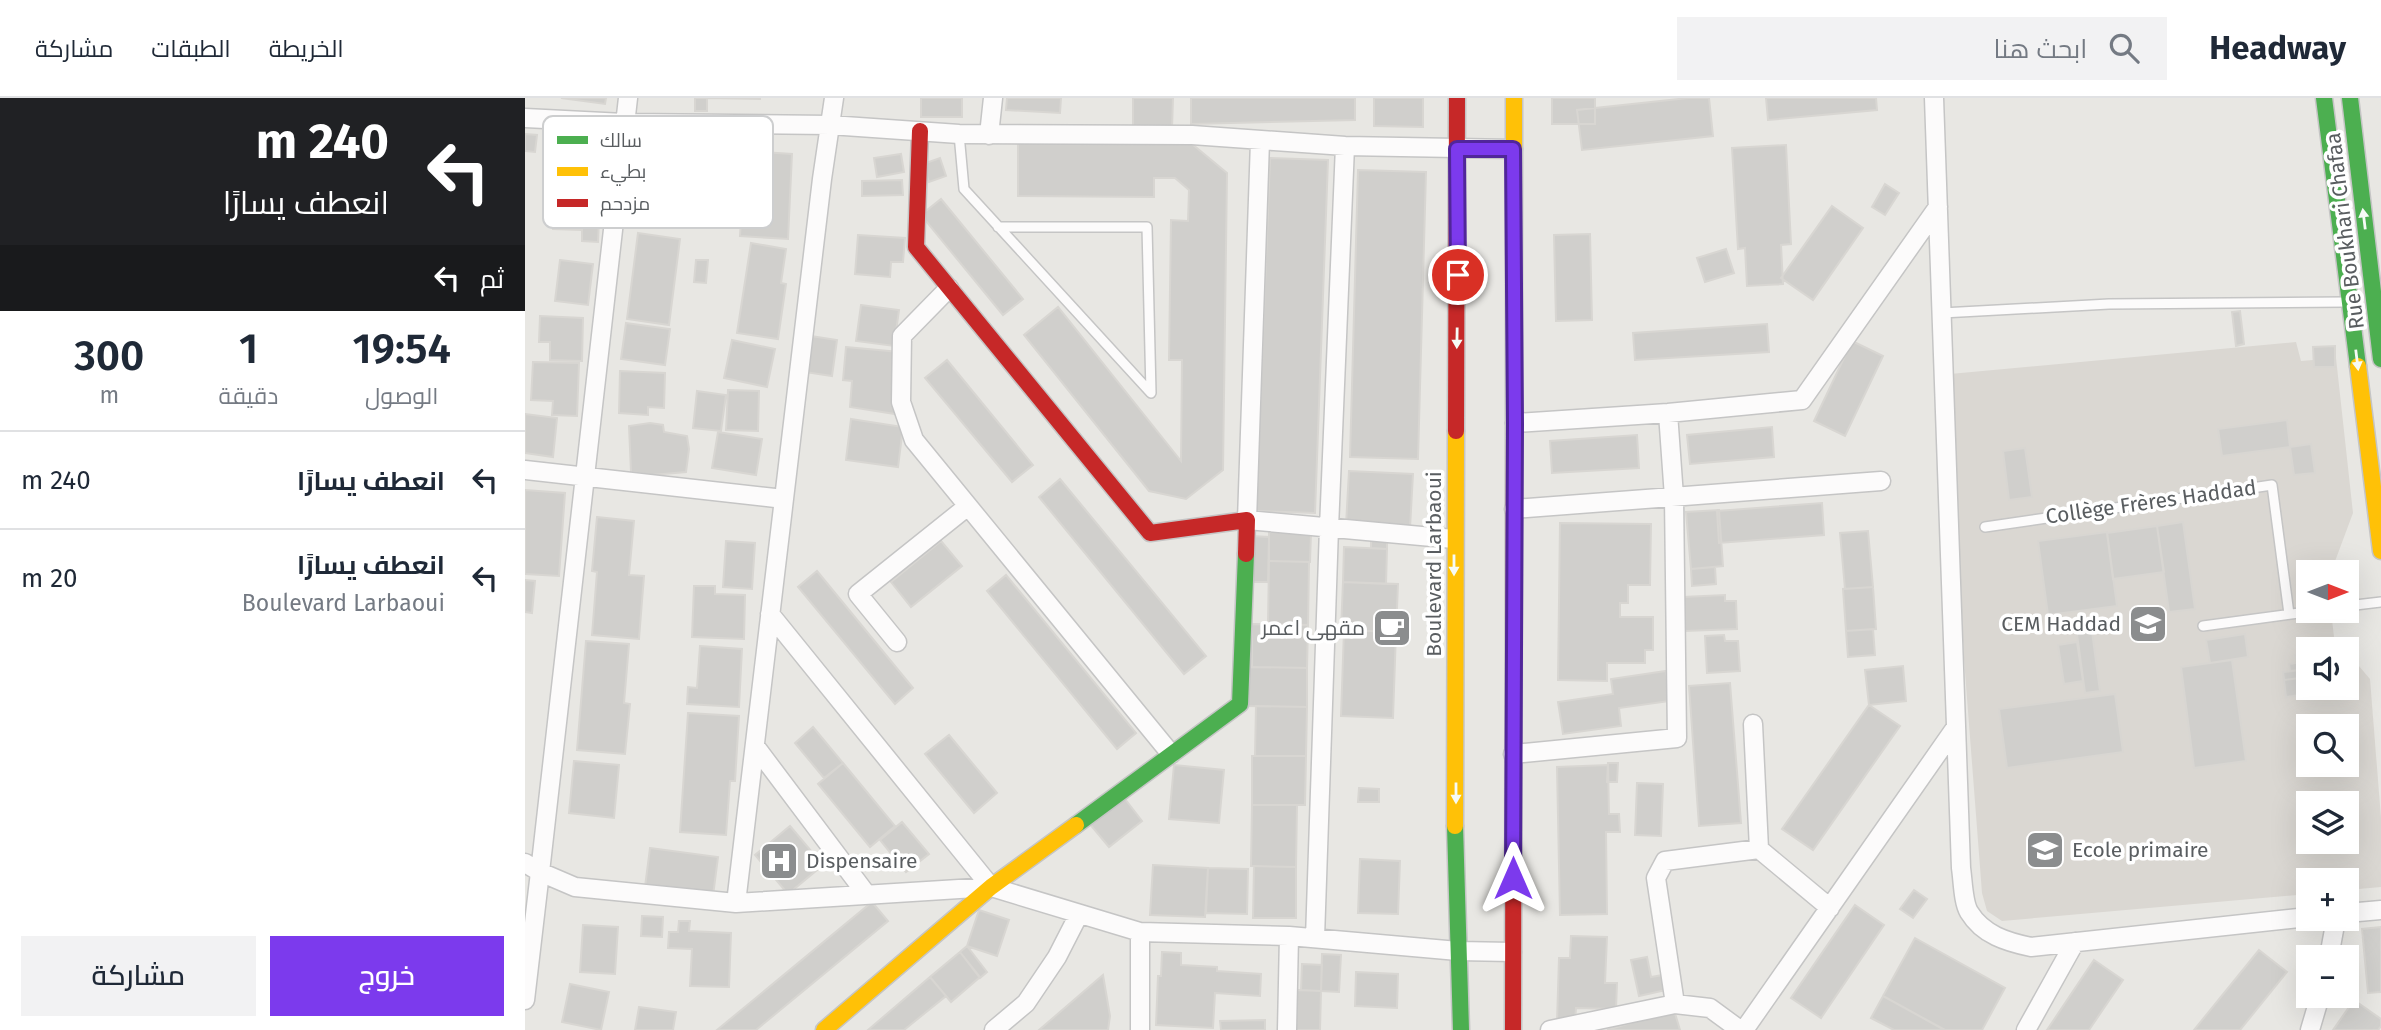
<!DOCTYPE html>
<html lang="ar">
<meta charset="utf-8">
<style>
:root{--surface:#fff;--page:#f2f2f3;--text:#1f2937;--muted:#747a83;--line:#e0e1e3;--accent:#7c3aed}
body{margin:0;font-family:"Fira Sans",Cairo,sans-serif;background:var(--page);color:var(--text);direction:rtl;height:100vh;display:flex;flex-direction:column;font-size:26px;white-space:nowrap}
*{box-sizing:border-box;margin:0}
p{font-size:23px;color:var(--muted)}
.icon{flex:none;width:38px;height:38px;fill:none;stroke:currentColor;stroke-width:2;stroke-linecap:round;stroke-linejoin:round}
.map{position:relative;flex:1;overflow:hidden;direction:ltr}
.panel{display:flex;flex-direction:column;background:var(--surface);width:525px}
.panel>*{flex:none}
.top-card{background:#202124;color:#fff;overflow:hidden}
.needle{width:46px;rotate:90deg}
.controls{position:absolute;left:1771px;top:462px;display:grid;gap:14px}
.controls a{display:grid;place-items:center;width:63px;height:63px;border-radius:0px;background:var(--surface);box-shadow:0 7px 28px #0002;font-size:35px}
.pin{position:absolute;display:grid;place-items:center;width:60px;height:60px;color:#fff;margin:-30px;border:4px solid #fff;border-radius:50%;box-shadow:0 2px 7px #0007}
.me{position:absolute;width:77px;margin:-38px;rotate:0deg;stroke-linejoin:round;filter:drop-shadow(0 0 5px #0008)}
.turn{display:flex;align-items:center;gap:24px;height:147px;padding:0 21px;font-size:32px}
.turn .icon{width:91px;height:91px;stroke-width:2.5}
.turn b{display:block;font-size:49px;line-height:60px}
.then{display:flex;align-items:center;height:66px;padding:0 21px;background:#0003;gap:14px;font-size:26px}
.eta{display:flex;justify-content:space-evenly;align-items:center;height:119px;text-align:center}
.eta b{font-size:42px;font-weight:600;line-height:49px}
.primary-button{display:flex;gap:14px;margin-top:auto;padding:14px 21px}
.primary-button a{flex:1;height:80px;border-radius:0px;background:var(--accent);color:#fff;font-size:28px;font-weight:600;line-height:80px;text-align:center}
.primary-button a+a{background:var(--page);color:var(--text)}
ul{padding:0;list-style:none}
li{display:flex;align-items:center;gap:21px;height:98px;padding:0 21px;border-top:2px solid var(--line)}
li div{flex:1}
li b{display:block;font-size:26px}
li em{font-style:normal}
header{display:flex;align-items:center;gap:42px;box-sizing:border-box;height:98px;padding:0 35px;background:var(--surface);border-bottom:2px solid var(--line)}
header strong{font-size:33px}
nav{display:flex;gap:38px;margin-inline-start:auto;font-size:24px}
.search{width:490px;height:63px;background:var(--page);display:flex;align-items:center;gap:18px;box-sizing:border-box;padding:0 24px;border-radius:0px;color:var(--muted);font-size:26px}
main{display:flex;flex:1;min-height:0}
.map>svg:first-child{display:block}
.education{fill:#dad7d2;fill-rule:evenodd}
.building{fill:#d0cfcc;stroke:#d8d6d2;stroke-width:2}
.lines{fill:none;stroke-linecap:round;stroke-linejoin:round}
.lane-casing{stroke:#c5c5c5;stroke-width:12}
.street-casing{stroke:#c5c5c5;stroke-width:21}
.fast-casing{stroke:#c5c5c5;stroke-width:19}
.slow-casing{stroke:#c5c5c5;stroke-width:19}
.jam-casing{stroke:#c5c5c5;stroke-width:19}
.lane{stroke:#fcfbfb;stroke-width:9}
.street{stroke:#fcfbfb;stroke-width:18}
.fast{stroke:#4caf50;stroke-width:16}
.slow{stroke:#ffc107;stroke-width:16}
.jam{stroke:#c62828;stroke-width:16}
.oneway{fill:#f6fbf6}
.route-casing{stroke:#51269a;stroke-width:18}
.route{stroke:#7c3aed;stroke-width:12}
.labels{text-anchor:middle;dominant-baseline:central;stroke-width:7;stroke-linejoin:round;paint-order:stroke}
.street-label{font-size:21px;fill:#595d60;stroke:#fff}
.poi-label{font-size:21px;fill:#595d60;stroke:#fff;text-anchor:end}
.key{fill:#fff;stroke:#cdcecf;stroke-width:2}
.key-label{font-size:19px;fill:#595d60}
</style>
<header>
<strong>Headway</strong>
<div class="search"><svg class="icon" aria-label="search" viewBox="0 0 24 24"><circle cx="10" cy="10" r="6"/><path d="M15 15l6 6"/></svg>ابحث هنا</div>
<nav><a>الخريطة</a><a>الطبقات</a><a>مشاركة</a></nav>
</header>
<main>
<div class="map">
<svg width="1856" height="932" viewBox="0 0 1856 932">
<rect width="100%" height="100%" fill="#e8e7e3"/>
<path class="education" d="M1771,244l5,19 35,-3 17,155 -22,59h-23v39h23l3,26 11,12h-37v39h39v-36l23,27 11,139v69l-34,3v-10h-39v14l-306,27 -15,-10 -5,-18 -18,-234 -14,-285zM1783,628h39v39h-39zM1783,705h39v39h-39z"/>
<path class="building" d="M36,0h45l-1,6z
M170,0h65v1l-53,-1v13h-12z
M396,0h41v19h-41z
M482,0h54l-1,15 -54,-3z
M608,0h40l-1,31h-39z
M666,0h164v22l-164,4z
M849,0h49v29l-49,-1z
M1027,0h43v26h-43z
M1163,0h21l4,38 -131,14 -5,-40z
M1241,0h110l1,12 -109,10z
M0,36l12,1 -2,17 -10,-1z
M493,45l174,1 35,29 -4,297 -37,29 -37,-8 -125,-156 34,-28 123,154 1,-101h-13l2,-140 17,1 1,-31 -14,-12h-21v19l-136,-1z
M1261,47l5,99 -10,1 2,39 -36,2 -2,-38 -7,1 -6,-101z
M220,53l47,3 -4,85 -48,-3z
M376,56l3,18 -27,5 -3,-19z
M415,60l6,18 -17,6 -6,-18z
M745,60l58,2 -13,353 -59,-2z
M833,72l68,2 -8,287 -68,-2z
M377,82l1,15 -41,1v-15z
M1360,86l14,9 -14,22 -13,-8z
M29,96l46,3 -2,45 -16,-1v-11l-29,-1z
M416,101l82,100 -20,16 -82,-100z
M1307,108l31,22 -50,72 -32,-22z
M113,135l42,6 -11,86 -42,-6z
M1065,136l2,86 -36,1 -2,-86z
M333,137l47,3 -2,24h-12l-1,15 -35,-3z
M226,145l35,6 -5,34 5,1 -8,55 -41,-6z
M1201,151l8,24 -29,9 -8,-24z
M35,162l33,4 -5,41 -33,-4z
M171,162h12l-2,23 -12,-1z
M336,207l38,5 -5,36 -38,-5z
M1715,213l4,33 -8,2 -4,-34z
M15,218l43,2 -1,43 -32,-1v-18h-11z
M101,225l44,6 -5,36 -44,-6z
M1242,226l2,28 -134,8 -2,-27z
M286,238l26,4 -5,36 -27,-4z
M207,242l43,9 -8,38 -43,-9z
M1327,243l31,15 -38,80 -31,-15z
M1810,248v21h-21l-1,-20z
M321,249l53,5 -4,62 -45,-7 2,-26 -9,-1z
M422,262l86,105 -21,17 -87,-104z
M8,264l46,1 -2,53 -25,-1 1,-14 -22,-1z
M95,273l45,2 -1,35 -16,-1v8l-29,-2z
M203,292l31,1 -1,40 -32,-1z
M172,293l29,4 -5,36 -28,-3z
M0,316l32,4 -4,39 -28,-4z
M326,321l52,8 -5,40 -52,-7z
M1762,322l3,27 -68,9 -4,-27z
M125,325l13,2 1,7 23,4 2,13 -3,23 -34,3 -21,-3 -2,-46z
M1247,329l2,30 -84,7 -3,-29z
M193,334l44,7 -6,36 -44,-7z
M1112,337l2,33 -87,5 -2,-32z
M1786,346l4,29 -21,2 -4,-28z
M1500,350l7,49 -23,3 -6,-49z
M824,373l64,3 -3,54 -64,-3z
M535,381l146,177 -22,18 -145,-177z
M0,392l40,3 -6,83 -34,-2z
M1297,405l2,32 -105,8 -2,-32z
M1194,412l4,56 -32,3 -5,-57z
M72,419l37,4 -5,54 15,1 -5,63 -47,-4 5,-63 -5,-1z
M1658,424l12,87 -26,3 -12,-86z
M1035,425l91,1 -1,61h-22v18h-8v14h33v33h-8v13h-38v18l-49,-1z
M1632,428l7,46 -51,7 -6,-46z
M1343,433l5,56 -28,2 -5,-56z
M744,434l42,1 -1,29 -41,-1z
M1582,434l10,74 -69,9 -10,-74z
M726,438l18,1 -1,45h-18z
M846,442l16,1v8l-16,-1z
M201,443l29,2 -3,46 -29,-2z
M416,443l21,25 -51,41 -20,-25z
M819,449l43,2 -1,35 -43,-2z
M744,463l40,1 -1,63 -40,-1z
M1190,469l1,17 -24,2 -1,-17z
M292,473l96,117 -18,16 -97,-117z
M481,477l130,158 -19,16 -130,-158z
M0,482l10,1 -3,32 -7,-1z
M818,484l55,2 -2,48 -55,-2z
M169,488h21v8l30,1 -1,44 -52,-2z
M1348,489l3,42 -30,2 -3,-42z
M1200,497v6h11l1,28 -52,2 -2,-34z
M727,526l56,1 -1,43 -55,-1z
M1566,526l9,67 -15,2 -9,-66z
M1348,531l2,26 -27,2 -2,-26z
M819,532l52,2 -3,86 -52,-2z
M1720,536l3,23 -38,6 -4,-23z
M1199,537l1,6h13l2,30 -33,2 -2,-37z
M61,543l43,3 -5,59 6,1 -5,50 -48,-4z
M1552,544l6,39 -19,3 -6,-39z
M175,548l42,3 -3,58 -52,-3 1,-17 9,1z
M1780,555l1,7 -10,2 -1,-7z
M1707,562l14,101 -52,7 -13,-101z
M1783,563v8l-18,2 -1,-7z
M1378,568l3,35 -37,4 -4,-35z
M724,569l58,1v39l-59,-1z
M1783,571v8l-24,3 -1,-8z
M1141,573l4,30 -51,7 2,18 -58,8 -5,-32 55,-8 -2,-15z
M1783,579v11h28v2l-50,7 -2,-17z
M1205,585l11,140 -42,3 -10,-140z
M1590,596l8,58 -116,16 -8,-59z
M1344,607l31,21 -87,124 -31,-21z
M731,608l51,1 -1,49h-51z
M163,615l51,3 -4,65h-5l-4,54 -46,-3z
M288,629l30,36 -19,15 -29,-35z
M424,637l48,58 -23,20 -49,-59z
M727,658h54l-1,49h-53z
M49,663l45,4 -5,53 -45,-5z
M318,665l52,63 -25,21 -52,-63z
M1083,665h10l-1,19h-10z
M649,667l50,5 -5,53 -50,-4z
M1083,667l1,49h10l1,18h-14l1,82 -47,1 -3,-148z
M1112,685l26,1 -2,52 -26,-1z
M834,690l20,1v13h-21z
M597,697l20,26 -33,26 -21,-25z
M727,707h45l-1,62 -45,-1z
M377,724l27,32 -23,18 -26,-32z
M265,728l33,39 -35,29 -33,-39z
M125,750l68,9 -5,39 -68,-9z
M835,761l40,2 -2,53 -40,-1z
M628,767l55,3 -3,49 -55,-2z
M729,768l42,1v51h-43z
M683,770l40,1 -1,45 -41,-1z
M1389,792l13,9 -14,19 -13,-9z
M347,804l16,19 -132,109h-39z
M1330,807l29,20 -63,93 -30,-20z
M454,812l30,10 -12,36 -30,-10z
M117,818l21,1 -1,20 -21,-1z
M154,823h11l-1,10 42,2 -2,54 -39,-1 2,-37 -24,-1 1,-16h9z
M58,827l35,2 -3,47 -35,-2z
M1856,829v65l-13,1 -6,-64z
M1046,838l36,1 -2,46h12l-1,26 -40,-1 -1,14h-18l2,-64h11z
M1390,840l90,50 -23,42h-37l-62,-34z
M442,848l20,26 -7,6 -20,-26z
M1734,852l28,22 -47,58h-46z
M435,854l20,25 -29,25 -21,-25z
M637,854l19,1v12l36,2v4l44,3 -1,22 -45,-3 -2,35 -57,-3 2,-49h3z
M797,856l19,1 -2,37 -18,-1z
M1122,859l4,20 12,-2 3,15 -27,6 -8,-36z
M1569,862l29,20 -34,50h-42z
M777,866l20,1 -1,26 -20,-1z
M831,874l42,2 -1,34 -42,-2z
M578,877l7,41 -2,14h-69z
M405,879l16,19 -42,34h-36z
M45,886l39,8 -8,38 -39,-8z
M772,892l24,1 -1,39h-24z
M1358,898l58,32 3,2h-50l-23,-12z
M1829,902l27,19v7l-3,4h-45z
M114,909l37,5 -3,18h-38z
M1149,912l6,20h-73z
M740,922v10h-44l-1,-9z"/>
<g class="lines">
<defs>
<path id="lane" d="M434,36l5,55 187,204 -4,-166h-149
M1417,215l167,-9 237,-2
M1460,429l287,-42 17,129
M1822,508l34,-4
M1678,528l111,-15"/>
<path id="street" d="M1409,0l27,770c2,13 2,34 8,44 14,23 38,30 62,35l277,-30
M0,20l99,5 206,2 129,9 233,1 153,11 168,3
M464,37l4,-37
M735,43l-13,379 207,19
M424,190l-47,48 -1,66 13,38 257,314
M990,325l153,-10 134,-13 136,-193
M0,372l259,29
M989,411l367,-28
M245,516l221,273
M372,544l-39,-48 110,-88
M1228,626l6,125 71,59
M230,648l112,149
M988,656l164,-16 -3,-241 -6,-84
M0,765l15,9 88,-774
M211,805l86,-724 12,-81
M1822,815l34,-3
M615,834v98
M790,840l14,-410 16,-382
M1804,859l7,-38
M0,902l15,-128 35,15 161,16 255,-16 149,45 149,4 169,15 54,1
M1150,906l-19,-126 9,-17 94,-12
M469,932l32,-27 31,-46 22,-43
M762,932l2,-94
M1025,932l125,-26 35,4 30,22
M1219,932l212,-303
M1501,932l49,-88
M1785,932l10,-34"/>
<path id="fast" d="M1799,0l34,268
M1825,0l31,261
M551,727l164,-121 6,-150
M930,728l6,204"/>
<path id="slow" d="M1833,268l23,185
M989,325v-325
M930,728l1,-395
M299,932l167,-143 85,-62"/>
<path id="jam" d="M395,33l-4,116 234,286 97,-13 -1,34
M931,333l1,-333
M988,932l1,-607"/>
</defs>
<use href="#lane" class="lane-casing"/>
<use href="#street" class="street-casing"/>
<use href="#fast" class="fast-casing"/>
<use href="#slow" class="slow-casing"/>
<use href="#jam" class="jam-casing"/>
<use href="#lane" class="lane"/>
<use href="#street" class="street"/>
<use href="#fast" class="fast"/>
<use href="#slow" class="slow"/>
<use href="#jam" class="jam"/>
</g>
<defs><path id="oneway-solid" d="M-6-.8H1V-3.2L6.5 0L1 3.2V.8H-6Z" transform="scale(1.75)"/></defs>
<g class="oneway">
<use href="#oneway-solid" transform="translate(1839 121) rotate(-97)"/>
<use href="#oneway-solid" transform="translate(932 240) rotate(91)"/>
<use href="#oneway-solid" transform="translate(1832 262) rotate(83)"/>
<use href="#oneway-solid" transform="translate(929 467) rotate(90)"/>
<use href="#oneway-solid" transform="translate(931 695) rotate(90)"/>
</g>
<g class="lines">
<defs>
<path id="route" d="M933,177l-1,-126h56l2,275 -2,454"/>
</defs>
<use href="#route" class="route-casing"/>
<use href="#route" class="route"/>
</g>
<defs>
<symbol id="school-square" viewBox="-11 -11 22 22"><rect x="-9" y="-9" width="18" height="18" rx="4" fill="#8b8d8e" stroke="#fff"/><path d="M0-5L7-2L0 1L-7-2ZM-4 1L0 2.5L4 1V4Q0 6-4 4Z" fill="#fff"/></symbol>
<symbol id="cafe-square" viewBox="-11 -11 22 22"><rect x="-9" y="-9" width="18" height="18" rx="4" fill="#8b8d8e" stroke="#fff"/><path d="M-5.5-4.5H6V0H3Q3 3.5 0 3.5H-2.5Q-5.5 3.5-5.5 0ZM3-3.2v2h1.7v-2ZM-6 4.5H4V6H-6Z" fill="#fff"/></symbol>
<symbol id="hospital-square" viewBox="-11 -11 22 22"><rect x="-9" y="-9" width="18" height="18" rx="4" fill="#8b8d8e" stroke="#fff"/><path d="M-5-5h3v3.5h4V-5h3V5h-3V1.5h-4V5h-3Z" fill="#fff"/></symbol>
</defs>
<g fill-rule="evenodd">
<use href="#school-square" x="1601" y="504" width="44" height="44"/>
<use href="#cafe-square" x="845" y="508" width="44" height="44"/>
<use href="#school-square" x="1498" y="730" width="44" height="44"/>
<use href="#hospital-square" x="232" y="741" width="44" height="44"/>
</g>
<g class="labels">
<g class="street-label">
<text transform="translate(1820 133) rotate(-97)">Rue Boukhari Chafaa</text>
<text transform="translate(1626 404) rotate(-8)">Collège Frères Haddad</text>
<text transform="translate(909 466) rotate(-90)">Boulevard Larbaoui</text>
</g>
<g class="poi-label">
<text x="1596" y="526">CEM Haddad</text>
<text x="840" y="530">مقهى اعمر</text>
<text x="1547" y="752" text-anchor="start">Ecole primaire</text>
<text x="281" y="763" text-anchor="start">Dispensaire</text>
</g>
</g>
<rect x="18" y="18" width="230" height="112" rx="10" class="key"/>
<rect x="32" y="38" width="31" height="8" fill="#4caf50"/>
<rect x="32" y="69" width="31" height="9" fill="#ffc107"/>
<rect x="32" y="101" width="31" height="8" fill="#c62828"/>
<g class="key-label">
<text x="75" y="49">سالك</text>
<text x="75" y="80">بطيء</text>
<text x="75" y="112">مزدحم</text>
</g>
</svg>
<div class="controls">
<a><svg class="needle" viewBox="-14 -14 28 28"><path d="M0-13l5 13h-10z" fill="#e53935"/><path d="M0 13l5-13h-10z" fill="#747a83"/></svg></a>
<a><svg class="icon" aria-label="sound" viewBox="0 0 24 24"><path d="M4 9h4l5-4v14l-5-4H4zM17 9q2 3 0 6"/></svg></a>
<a><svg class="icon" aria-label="search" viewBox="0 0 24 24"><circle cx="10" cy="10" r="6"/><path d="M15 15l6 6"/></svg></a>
<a><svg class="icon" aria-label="layers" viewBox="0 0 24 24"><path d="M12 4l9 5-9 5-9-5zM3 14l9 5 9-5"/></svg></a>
<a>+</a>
<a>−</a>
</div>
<div class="pin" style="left:933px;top:177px;background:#d93025"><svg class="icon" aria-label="arrive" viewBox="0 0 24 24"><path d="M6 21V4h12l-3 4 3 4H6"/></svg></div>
<svg class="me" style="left:988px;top:780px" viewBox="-20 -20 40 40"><path d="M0-17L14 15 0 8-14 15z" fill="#7c3aed" stroke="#fff" stroke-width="4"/></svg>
</div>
<section class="panel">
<div class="top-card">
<div class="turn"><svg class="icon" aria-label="left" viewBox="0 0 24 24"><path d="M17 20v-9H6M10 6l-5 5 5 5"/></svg><div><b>240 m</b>انعطف يسارًا</div></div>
<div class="then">ثم<svg class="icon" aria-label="left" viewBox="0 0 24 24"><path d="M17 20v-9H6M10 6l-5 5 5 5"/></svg></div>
</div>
<div class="eta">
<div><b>19:54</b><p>الوصول</p></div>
<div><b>1</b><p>دقيقة</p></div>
<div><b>300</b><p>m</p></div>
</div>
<ul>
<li><svg class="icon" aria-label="left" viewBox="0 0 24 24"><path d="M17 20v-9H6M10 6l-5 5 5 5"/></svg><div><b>انعطف يسارًا</b></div><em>240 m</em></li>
<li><svg class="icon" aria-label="left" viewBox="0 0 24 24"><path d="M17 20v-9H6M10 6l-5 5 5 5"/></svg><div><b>انعطف يسارًا</b><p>Boulevard Larbaoui</p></div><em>20 m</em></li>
</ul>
<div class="primary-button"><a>خروج</a><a>مشاركة</a></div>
</section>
</main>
